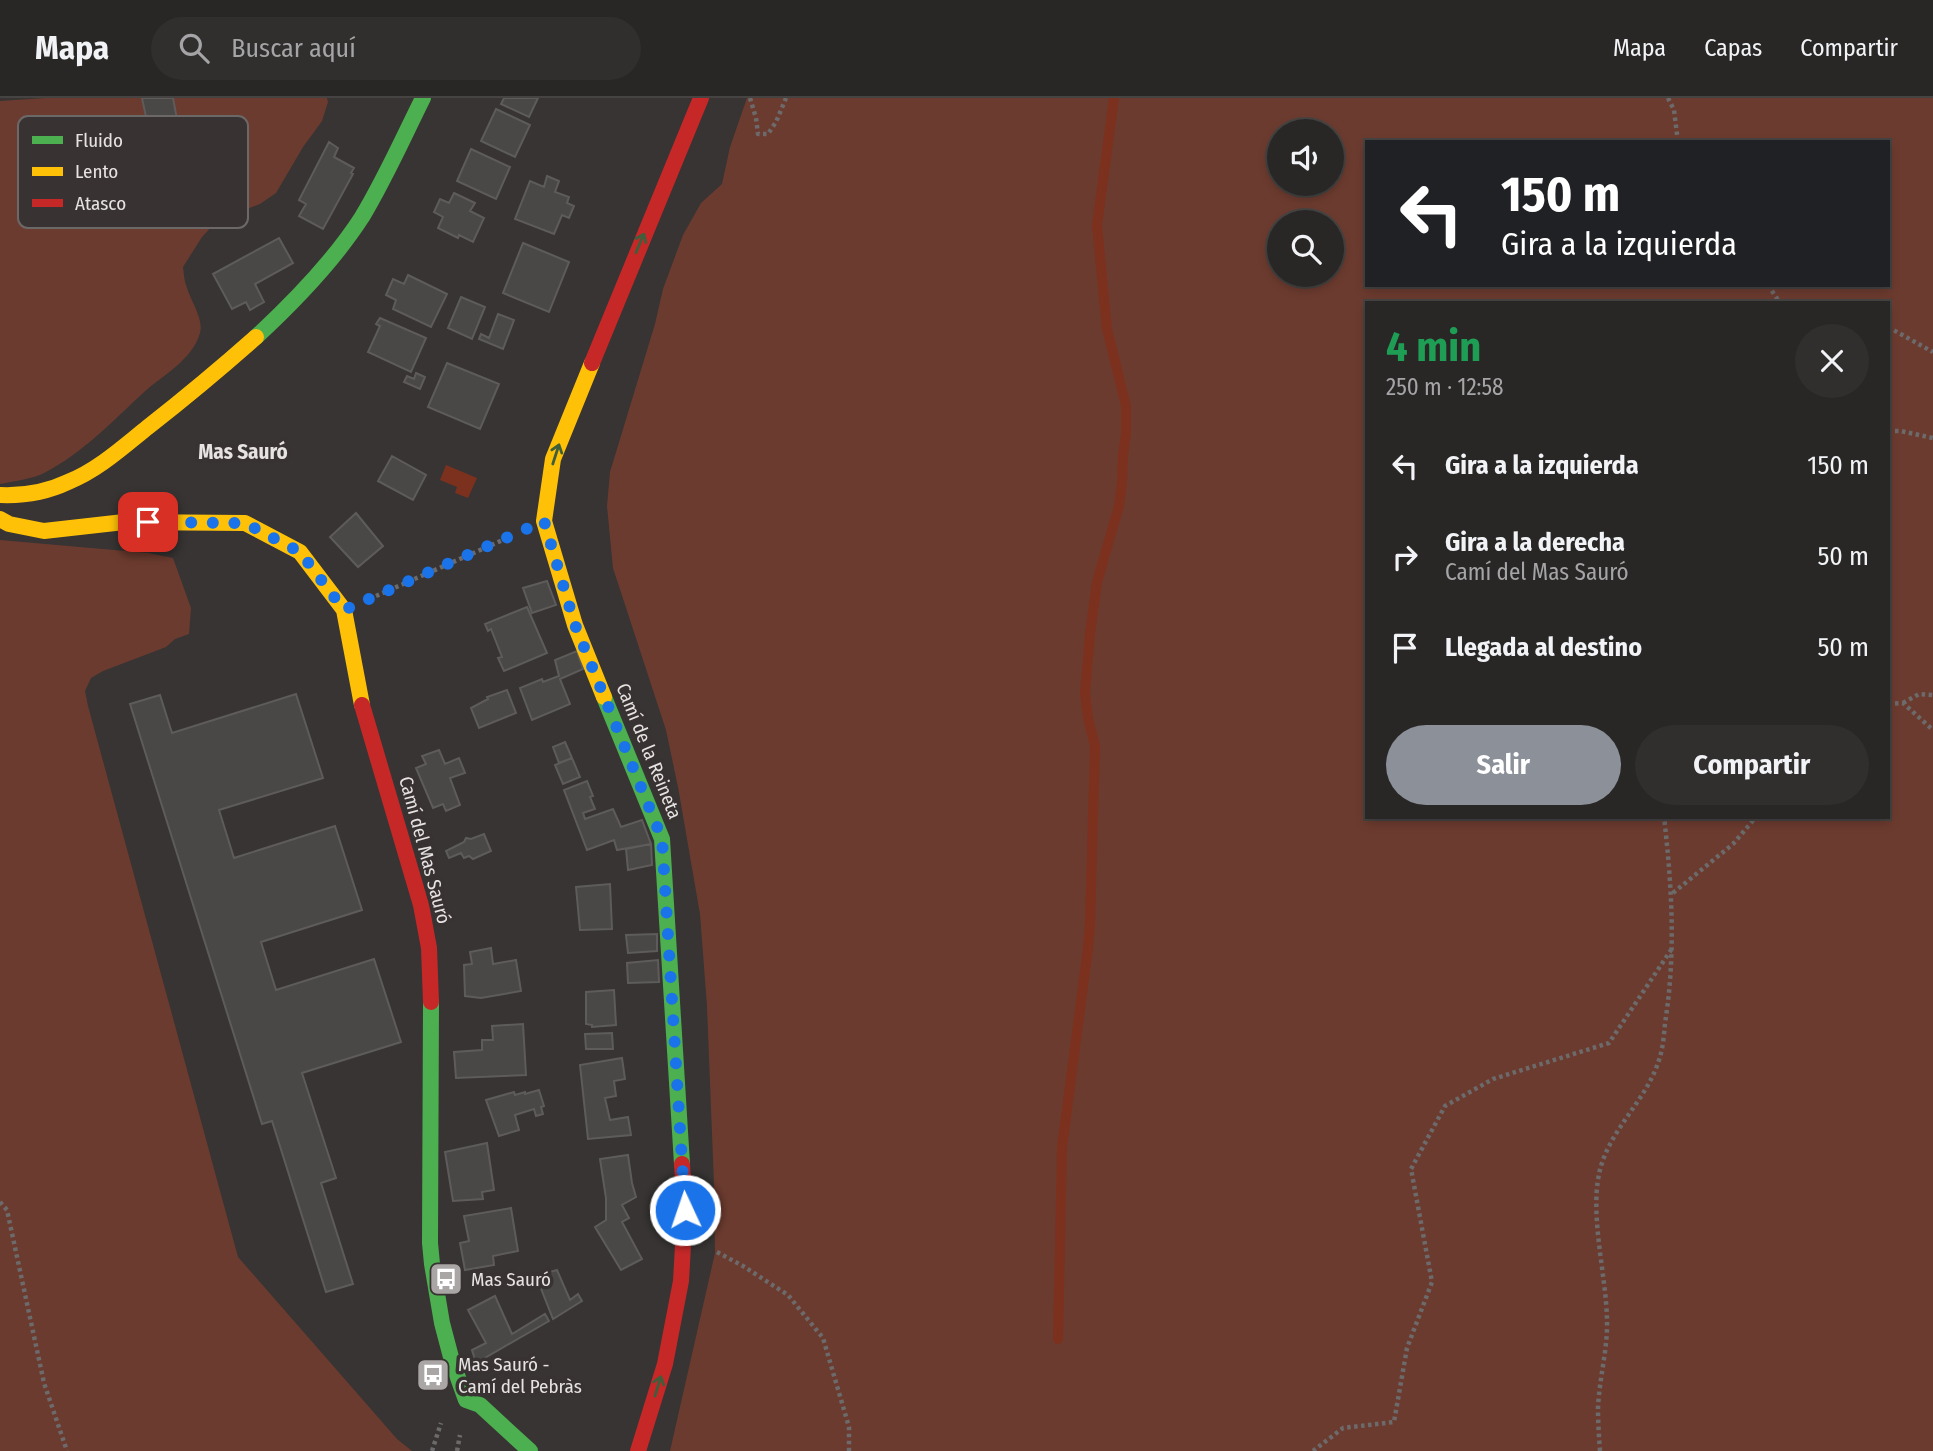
<!DOCTYPE html>
<html lang="es">
<meta charset="utf-8">
<style>
:root{--surface:#292726;--page:#312f2e;--text:#f1f3f6;--muted:#a5a5a7;--line:#454443;--accent:#8c9099}
body{margin:0;font-family:"Fira Sans Condensed",sans-serif;background:var(--page);color:var(--text);height:100vh;display:flex;flex-direction:column;font-size:26px;white-space:nowrap}
*{box-sizing:border-box;margin:0}
p{font-size:23px;color:var(--muted)}
.icon{flex:none;width:38px;height:38px;fill:none;stroke:currentColor;stroke-width:2;stroke-linecap:round;stroke-linejoin:round}
.map{position:relative;flex:1;overflow:hidden}
.details{position:absolute;left:1365px;top:203px;width:525px;height:518px;display:flex;flex-direction:column;background:var(--surface);border-radius:0px;box-shadow:0 4px 10px #0003,0 0 0 2px var(--line)}
.details>*{flex:none}
.banner{position:absolute;left:1365px;top:42px;width:525px;height:147px;border-radius:0px;box-shadow:0 4px 10px #0003,0 0 0 2px var(--line);background:#202124;color:#fff;overflow:hidden}
.controls{position:absolute;left:1267px;top:21px;display:grid;gap:14px}
.controls a{display:grid;place-items:center;width:77px;height:77px;border-radius:50%;background:var(--surface);box-shadow:0 4px 10px #0003,0 0 0 2px var(--line);font-size:35px}
.pin{position:absolute;display:grid;place-items:center;width:60px;height:60px;color:#fff;margin:-30px;border-radius:14px;box-shadow:0 4px 10px #0006}
.me{position:absolute;width:77px;margin:-38px;rotate:357deg;stroke-linejoin:round;filter:drop-shadow(0 0 5px #0008)}
.turn{display:flex;align-items:center;gap:24px;height:147px;padding:0 21px;font-size:32px}
.turn .icon{width:91px;height:91px;stroke-width:2.5}
.turn b{display:block;font-size:49px;line-height:60px}
.round{display:grid;place-items:center;flex:none;width:74px;height:74px;border-radius:37px;background:var(--page)}
.head{display:flex;align-items:center;justify-content:space-between;height:119px;padding:0 21px}
h1{font-size:42px;font-weight:700;line-height:52px;color:#1e9e55}
.action{display:flex;gap:14px;margin-top:auto;padding:14px 21px}
.action a{flex:1;height:80px;border-radius:42px;background:var(--accent);color:#fff;font-size:28px;font-weight:700;line-height:80px;text-align:center}
.action a+a{background:var(--page);color:var(--text)}
ul{padding:0;list-style:none}
li{display:flex;align-items:center;gap:21px;height:91px;padding:0 21px}
li div{flex:1}
li b{display:block;font-size:26px}
li em{font-style:normal}
header{display:flex;align-items:center;gap:42px;box-sizing:border-box;height:98px;padding:0 35px;background:var(--surface);border-bottom:2px solid var(--line)}
header strong{font-size:33px}
nav{display:flex;gap:38px;margin-inline-start:auto;font-size:24px}
.search{width:490px;height:63px;background:var(--page);display:flex;align-items:center;gap:18px;box-sizing:border-box;padding:0 24px;border-radius:38px;color:var(--muted);font-size:26px}
.map>svg:first-child{display:block}
.green{fill:#6c3b2f;fill-rule:evenodd}
.water{fill:#7c311e}
.lines{fill:none;stroke-linecap:round;stroke-linejoin:round}
.stream{stroke:#7c311e;stroke-width:10}
.building{fill:#494847;stroke:#5e5b5b;stroke-width:2}
.path{stroke:#6c6a6a;stroke-width:4.5;stroke-dasharray:3.5 3.5;stroke-linecap:butt}
.fast{stroke:#4caf50;stroke-width:16}
.slow{stroke:#ffc107;stroke-width:16}
.jam{stroke:#c62828;stroke-width:16}
.oneway{stroke:#3f5e3c}
.route{stroke:#1a73e8;stroke-width:12;stroke-dasharray:0 21.6}
.labels{text-anchor:middle;dominant-baseline:central;stroke-width:7;stroke-linejoin:round;paint-order:stroke}
.street-label{font-size:19px;fill:#e6e3e2;stroke:#383332}
.poi-label{font-size:19px;fill:#e6e3e2;stroke:#383332;text-anchor:start}
.neighbourhood-label{font-size:21px;font-weight:bold;fill:#e6e3e2;stroke:#383332}
.key{fill:#383332;stroke:#6c6867;stroke-width:2}
.key-label{font-size:19px;fill:#e6e3e2}
</style>
<header>
<strong>Mapa</strong>
<div class="search"><svg class="icon" aria-label="search" viewBox="0 0 24 24"><circle cx="10" cy="10" r="6"/><path d="M15 15l6 6"/></svg>Buscar aquí</div>
<nav><a>Mapa</a><a>Capas</a><a>Compartir</a></nav>
</header>
<div class="map">
<svg width="1933" height="1353" viewBox="0 0 1933 1353">
<rect width="100%" height="100%" fill="#373433"/>
<path class="green" d="M46,0h281l1,4 -6,19 -19,26 -27,46 -16,11 -33,13 -14,8 -11,12 -19,30c1,7 1,14 4,21 4,13 17,32 13,45 -8,28 -39,43 -58,61 -30,28 -60,59 -96,78 -13,7 -31,9 -46,12v-383z
M747,0h1186v1353h-1263l45,-198 -1,-69 -7,-178 -7,-92 -22,-127 -12,-57 -53,-162 -6,-62 3,-34 45,-148 8,-35 20,-54 18,-32 21,-19 8,-37zM1332,33v53h-53v-53zM1367,44h521v143h-521zM1279,124h53v53h-53zM1367,205h521v514h-521z
M0,442l148,13 25,5 18,50 -2,26 -14,5 -9,8 -63,24 -12,7 -6,13 3,15 150,551 159,182 15,12h-412z"/>
<path class="water" d="M446,367l31,13 -9,20 -13,-5 2,-6 -17,-7z"/>
<g class="lines">
<path class="stream" d="M1058,1241l4,-192 26,-199 2,-25 5,-177 -7,-28 -3,-25 5,-59 7,-52 22,-76 3,-23 1,-27 3,-23v-27l-19,-77 -10,-104 17,-127"/>
</g>
<path class="building" d="M142,0h31l5,27 -29,6z
M504,0h34l-9,19 -28,-13z
M496,11l34,16 -15,32 -34,-16z
M329,44l9,6 -4,9 20,11 -3,5 2,1 -30,55 -24,-13 7,-12 -7,-4z
M471,51l39,18 -14,32 -39,-18z
M547,78l12,5 -4,11 14,5 -2,6 7,3 -5,12 -7,-3 -8,19 -39,-15 15,-38 14,6z
M454,95l21,10 -5,8 14,7 -11,24 -14,-7 -1,3 -20,-10 5,-11 -9,-5 6,-13 9,4z
M279,140l14,25 -38,21 9,18 -14,8 -4,-8 -14,7 -19,-35z
M523,145l46,19 -20,50 -46,-19z
M408,177l39,19 -16,33 -38,-18 3,-9 -10,-5 7,-16 11,5z
M461,199l24,10 -13,32 -24,-11z
M498,216l16,6 -11,29 -24,-10 2,-5 8,4z
M380,220l46,20 -15,34 -43,-20 12,-26 -4,-2z
M447,265l52,21 -19,45 -52,-22z
M416,275l9,4 -5,12 -16,-7 3,-6 7,3z
M392,358l34,19 -13,25 -35,-19z
M356,415l27,33 -25,21 -28,-30z
M547,483l9,24 -24,8 -9,-25z
M527,509l20,46 -43,18 -6,-13 4,-1 -11,-28 -3,2 -3,-7z
M577,553l6,18 -23,10 10,25 -38,16 -12,-32 22,-9 1,3 16,-6 -4,-16z
M507,592l9,23 -37,15 -8,-20 17,-9 -1,-2z
M296,596l27,84 -104,32 15,48 101,-32 27,84 -101,32 15,48 98,-31 27,83 -99,31 34,105 -15,5 32,101 -27,8 -54,-171 -10,3 -132,-420 30,-9 12,38z
M565,644l7,16 -13,5 -6,-16z
M439,652l6,14 14,-6 6,15 -15,5 10,27 -14,6 -3,-7 -10,4 -17,-40 10,-4 -4,-8z
M572,660l8,19 -17,7 -8,-19z
M587,683l6,15 -3,1 5,12 -12,4 2,6 28,-10 8,18 21,-7 9,24 -34,6 -3,-10 -27,10 -23,-60z
M484,736l7,17 -18,8 -4,-3 -5,2 -3,-5 -12,5 -3,-7 18,-9 2,-4 5,1z
M651,746l1,21 -24,5 -2,-21z
M610,786l2,45 -32,1 -4,-43z
M657,836v17l-29,2 -2,-18z
M491,850l2,16 23,-4 5,31 -40,7 -16,-2 -1,-31 8,-1 -2,-12z
M658,862l1,22 -31,1 -1,-20z
M614,892l2,35 -24,2v-2l-6,-1v-32z
M523,926l3,51 -70,3 -2,-26 28,-2v-10h11l-1,-14z
M612,935l1,16h-27l-1,-15z
M622,960l3,21 -11,2 2,15 -11,2 5,22 18,-3 3,18 -43,4 -8,-74z
M539,992l5,16 -3,1 2,7 -7,2 -2,-7 -19,6 4,15 -20,6 -13,-36 28,-8 1,3 10,-3v2z
M487,1045l7,47 -12,2 1,7 -30,2 -8,-49z
M628,1057l4,28 4,14 -14,8 7,13 -7,4 20,37 -21,11 -26,-43 11,-7v-22l-6,-39z
M511,1110l7,43 -25,5 1,9 -29,5 -5,-27 9,-2 -5,-25z
M557,1172l13,30 8,-6 4,7 -29,18 -17,-43z
M495,1198l17,38 33,-20 4,7 -73,42 -4,-13 14,-7 -18,-33z"/>
<g class="lines">
<path class="path" d="M750,0l6,20 2,16h10l8,-12 10,-24
M1668,0l6,12 4,32
M1768,187l12,18
M1888,229l45,25
M1888,333h13l32,7
M376,498l136,-60
M1903,605l16,-9 14,1
M1888,606l15,-1 30,27
M1673,795l60,-49 23,-27
M0,1104l7,8 37,173 23,68
M717,1154l26,14 45,29 35,43 26,89v24
M432,1353l9,-28
M457,1353l3,-16
M1313,1353l30,-23 51,-6 13,-74 25,-66 -21,-113 34,-63 48,-27 116,-36 62,-93
M1600,1353c-1,-14 -2,-28 -2,-42 1,-30 10,-60 9,-90 -1,-46 -19,-109 -6,-153 12,-40 46,-67 58,-106 4,-12 5,-25 6,-37 11,-68 7,-137 -1,-206"/>
<path class="fast" d="M256,239c39,-36 77,-75 106,-120 23,-38 41,-79 61,-119
M604,599l58,142 20,325
M431,904l-1,241 2,21 10,59 10,38 14,39 14,5 50,46"/>
<path class="slow" d="M592,265l-39,96 -9,62 31,104 29,72
M0,397c24,1 47,-3 68,-13 30,-12 55,-35 80,-55 37,-29 73,-59 108,-90
M0,421l9,5 35,7 80,-9 121,1 55,29 44,58 18,95"/>
<path class="jam" d="M592,265l109,-265
M362,607l59,200 8,43 2,54
M638,1353l27,-87 16,-83 4,-71 -3,-46"/>
</g>
<defs><path id="oneway-shaft" d="M-6 0H5M1.5-3L5.5 0L1.5 3" fill="none" stroke-width="1.6" stroke-linecap="round" stroke-linejoin="round" transform="scale(1.75)"/></defs>
<g class="oneway">
<use href="#oneway-shaft" transform="translate(640 145) rotate(-67)"/>
<use href="#oneway-shaft" transform="translate(556 356) rotate(-72)"/>
<use href="#oneway-shaft" transform="translate(658 1288) rotate(-73)"/>
</g>
<g class="lines">
<path class="route" d="M148,424l97,1 55,29 44,58 200,-89 31,104 87,214 23,371"/>
</g>
<defs>
<symbol id="bus-square" viewBox="-11 -11 22 22"><rect x="-9" y="-9" width="18" height="18" rx="4" fill="#a9a6a5" stroke="#383332"/><path d="M-5-6H5V4H4V6H2V4H-2V6H-4V4H-5ZM-3.5-4V0h7V-4ZM-3.5 1.2v1.5H-2V1.2ZM2 1.2v1.5H3.5V1.2Z" fill="#fff"/></symbol>
</defs>
<g fill-rule="evenodd">
<use href="#bus-square" x="427" y="1162" width="38" height="38"/>
<use href="#bus-square" x="414" y="1258" width="38" height="38"/>
</g>
<g class="labels">
<g class="street-label">
<text transform="translate(649 653) rotate(68)">Camí de la Reineta</text>
<text transform="translate(425 752) rotate(75)">Camí del Mas Sauró</text>
</g>
<g class="poi-label">
<text x="471" y="1181">Mas Sauró</text>
<text x="458" y="1266">Mas Sauró -<tspan x="458" dy="22">Camí del Pebràs</tspan></text>
</g>
<g class="neighbourhood-label">
<text x="243" y="354">Mas Sauró</text>
</g>
</g>
<rect x="18" y="18" width="230" height="112" rx="10" class="key"/>
<rect x="32" y="38" width="31" height="8" fill="#4caf50"/>
<rect x="32" y="69" width="31" height="9" fill="#ffc107"/>
<rect x="32" y="101" width="31" height="8" fill="#c62828"/>
<g class="key-label">
<text x="75" y="49">Fluido</text>
<text x="75" y="80">Lento</text>
<text x="75" y="112">Atasco</text>
</g>
</svg>
<div class="controls">
<a><svg class="icon" aria-label="sound" viewBox="0 0 24 24"><path d="M4 9h4l5-4v14l-5-4H4zM17 9q2 3 0 6"/></svg></a>
<a><svg class="icon" aria-label="search" viewBox="0 0 24 24"><circle cx="10" cy="10" r="6"/><path d="M15 15l6 6"/></svg></a>
</div>
<div class="pin" style="left:148px;top:424px;background:#d93025"><svg class="icon" aria-label="arrive" viewBox="0 0 24 24"><path d="M6 21V4h12l-3 4 3 4H6"/></svg></div>
<svg class="me" style="left:685px;top:1112px" viewBox="-20 -20 40 40"><circle r="17" fill="#1a73e8" stroke="#fff" stroke-width="3"/><path d="M0-11L8 9 0 5-8 9z" fill="#fff"/></svg>
<div class="banner">
<div class="turn"><svg class="icon" aria-label="left" viewBox="0 0 24 24"><path d="M17 20v-9H6M10 6l-5 5 5 5"/></svg><div><b>150 m</b>Gira a la izquierda</div></div>
</div>
<section class="details">
<div class="head"><div><h1>4 min</h1><p>250 m · 12:58</p></div><a class="round"><svg class="icon" aria-label="close" viewBox="0 0 24 24"><path d="M6 6l12 12M18 6L6 18"/></svg></a></div>
<ul>
<li><svg class="icon" aria-label="left" viewBox="0 0 24 24"><path d="M17 20v-9H6M10 6l-5 5 5 5"/></svg><div><b>Gira a la izquierda</b></div><em>150 m</em></li>
<li><svg class="icon" aria-label="right" viewBox="0 0 24 24"><path d="M7 20v-9h11M14 6l5 5-5 5"/></svg><div><b>Gira a la derecha</b><p>Camí del Mas Sauró</p></div><em>50 m</em></li>
<li><svg class="icon" aria-label="arrive" viewBox="0 0 24 24"><path d="M6 21V4h12l-3 4 3 4H6"/></svg><div><b>Llegada al destino</b></div><em>50 m</em></li>
</ul>
<div class="action"><a>Salir</a><a>Compartir</a></div>
</section>
</div>
